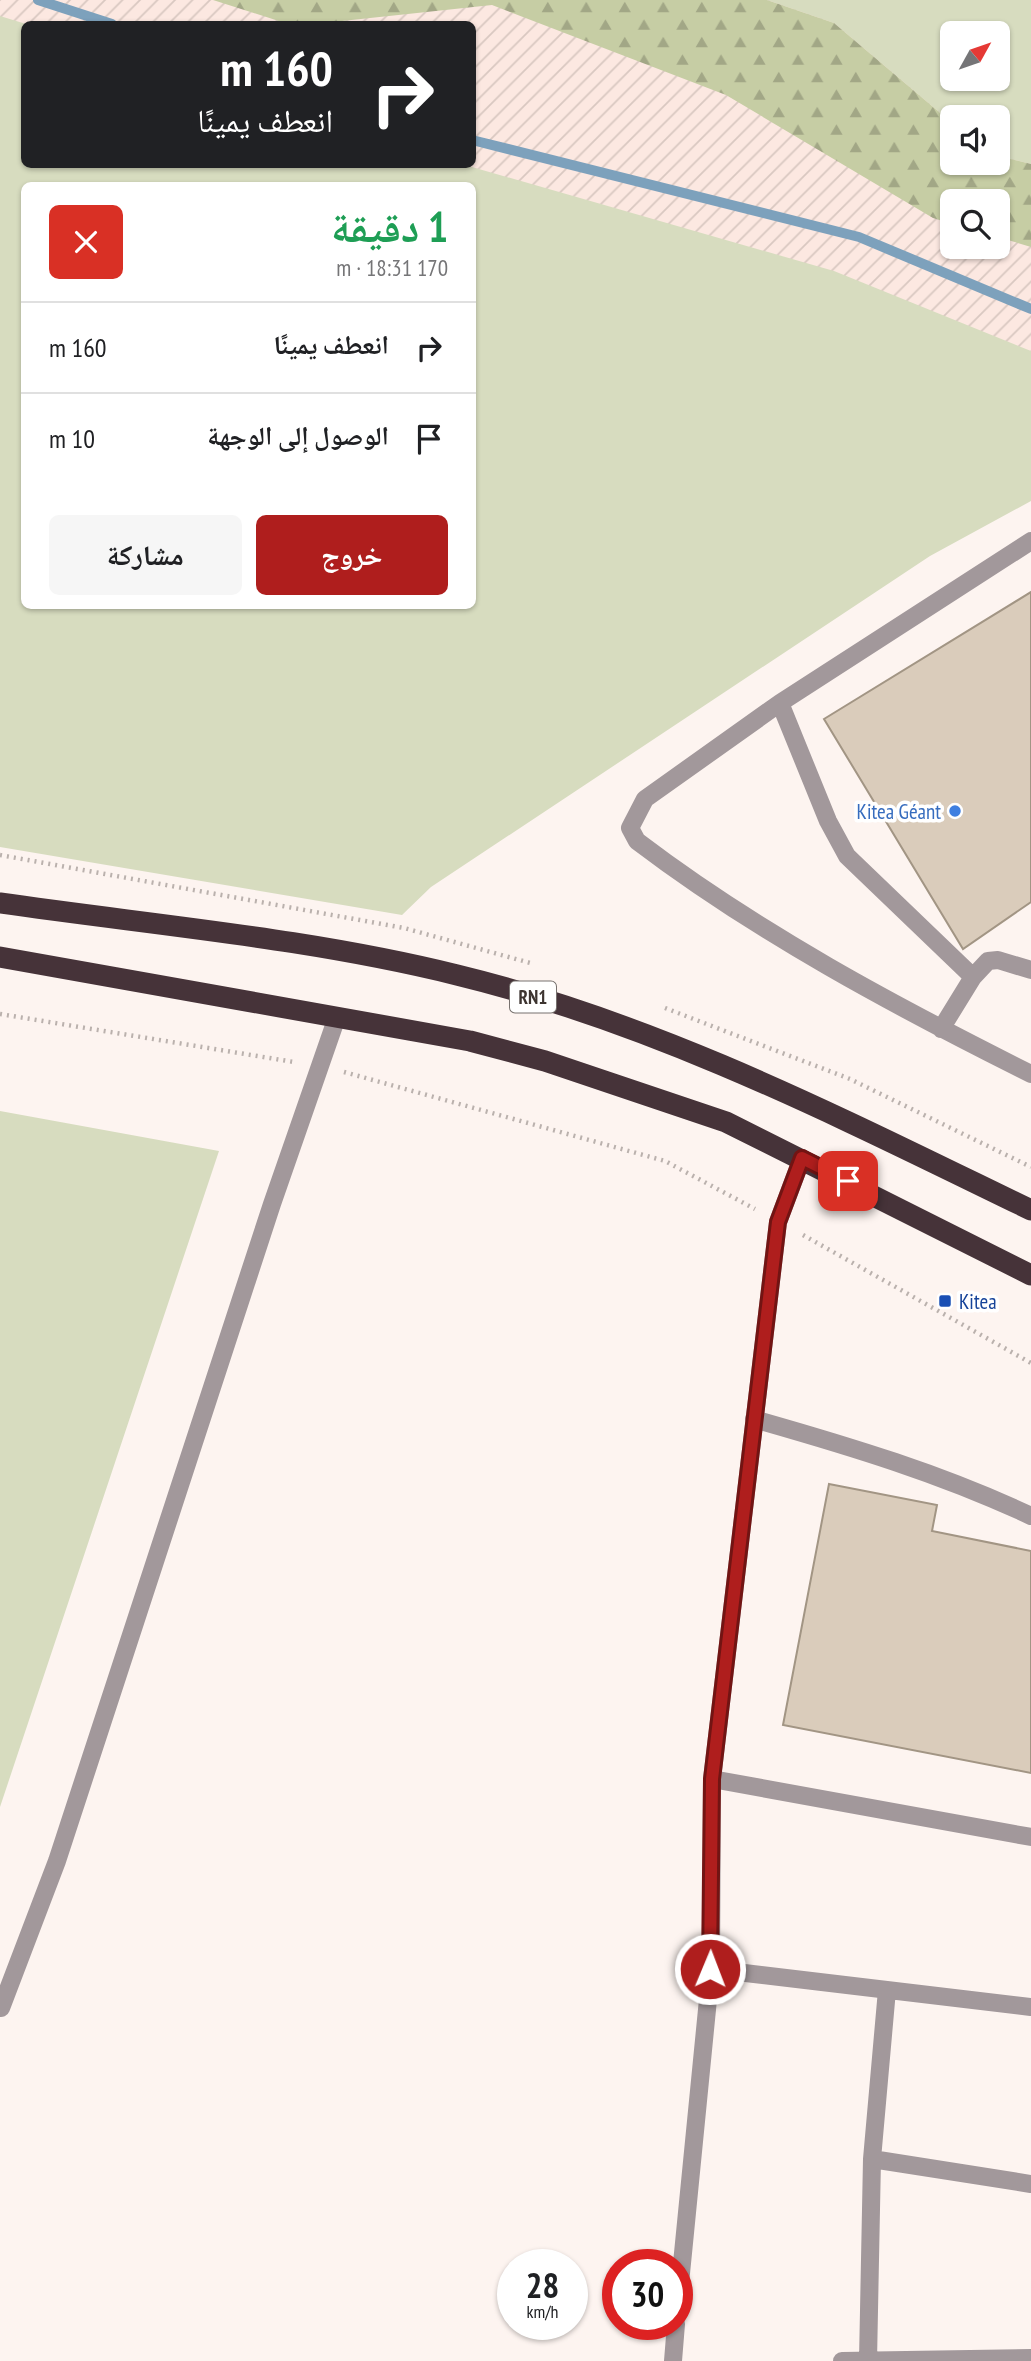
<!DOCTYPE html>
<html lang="ar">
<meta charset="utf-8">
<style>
:root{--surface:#fff;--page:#f6f6f6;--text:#202124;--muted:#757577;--line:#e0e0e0;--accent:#af1e1d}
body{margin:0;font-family:"PT Sans Narrow","Noto Naskh Arabic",sans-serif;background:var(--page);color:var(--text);direction:rtl;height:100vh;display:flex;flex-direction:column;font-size:26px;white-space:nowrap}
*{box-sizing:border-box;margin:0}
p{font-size:23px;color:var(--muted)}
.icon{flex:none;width:38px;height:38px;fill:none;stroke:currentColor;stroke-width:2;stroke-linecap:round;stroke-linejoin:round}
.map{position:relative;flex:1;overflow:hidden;direction:ltr}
.sheet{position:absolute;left:21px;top:182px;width:455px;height:427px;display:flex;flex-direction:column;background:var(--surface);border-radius:10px;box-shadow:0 2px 5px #0004;direction:rtl}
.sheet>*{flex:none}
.top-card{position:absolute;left:21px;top:21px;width:455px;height:147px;border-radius:10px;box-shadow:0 2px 5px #0004;direction:rtl;background:#202124;color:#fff;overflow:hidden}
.needle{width:46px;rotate:50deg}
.tools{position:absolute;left:940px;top:21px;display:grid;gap:14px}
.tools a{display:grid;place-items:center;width:70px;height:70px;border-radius:10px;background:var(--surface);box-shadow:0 2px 5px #0004;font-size:35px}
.speed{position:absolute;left:497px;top:2249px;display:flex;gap:14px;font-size:35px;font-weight:700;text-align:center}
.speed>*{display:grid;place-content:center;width:91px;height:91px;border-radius:50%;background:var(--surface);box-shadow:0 2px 5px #0004;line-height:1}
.speed small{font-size:18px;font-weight:400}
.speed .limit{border:10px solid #d22;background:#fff;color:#111}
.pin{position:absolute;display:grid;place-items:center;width:60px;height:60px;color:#fff;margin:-30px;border-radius:14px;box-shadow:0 4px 10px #0006}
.me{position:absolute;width:77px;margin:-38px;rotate:1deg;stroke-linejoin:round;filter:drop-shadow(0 0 5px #0008)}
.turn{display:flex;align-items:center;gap:24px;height:147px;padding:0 28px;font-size:32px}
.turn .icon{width:91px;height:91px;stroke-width:2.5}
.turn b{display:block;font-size:49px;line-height:60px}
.round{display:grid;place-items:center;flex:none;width:74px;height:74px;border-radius:10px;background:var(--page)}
.head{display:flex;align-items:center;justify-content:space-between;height:119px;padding:0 28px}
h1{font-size:42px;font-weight:800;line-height:52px;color:#1e9e55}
.primary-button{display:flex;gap:14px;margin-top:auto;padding:14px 28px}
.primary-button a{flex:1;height:80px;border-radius:10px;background:var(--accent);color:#fff;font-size:28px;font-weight:800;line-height:80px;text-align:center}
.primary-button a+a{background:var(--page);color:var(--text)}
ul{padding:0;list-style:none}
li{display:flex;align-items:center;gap:21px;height:91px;padding:0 28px;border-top:2px solid var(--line)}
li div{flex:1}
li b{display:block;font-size:26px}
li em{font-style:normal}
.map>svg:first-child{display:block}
.industrial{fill:url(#industrial-furrows);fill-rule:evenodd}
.green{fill:#d7dcbf;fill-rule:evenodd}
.forest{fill:url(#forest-firs)}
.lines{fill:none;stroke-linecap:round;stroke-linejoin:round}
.stream{stroke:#7da1bc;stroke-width:10}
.building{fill:#daccbb;stroke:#a29584;stroke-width:2}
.path{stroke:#bab1ad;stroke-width:4.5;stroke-dasharray:2 5;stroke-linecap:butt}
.minor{stroke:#a2989b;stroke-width:18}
.highway{stroke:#463339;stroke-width:21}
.route-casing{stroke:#721413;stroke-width:18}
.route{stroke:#af1e1d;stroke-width:12}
.shop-dot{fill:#3f7fe0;stroke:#fff;stroke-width:2.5}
.transit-dot{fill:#1a4fb4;stroke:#fff;stroke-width:2.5}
.labels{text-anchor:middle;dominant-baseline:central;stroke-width:7;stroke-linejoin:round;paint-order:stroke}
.shield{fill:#fff;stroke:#77716e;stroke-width:2}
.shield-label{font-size:19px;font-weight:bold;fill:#3d3430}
.shop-label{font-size:21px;fill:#366cbe;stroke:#fff;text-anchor:end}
.transit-label{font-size:21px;fill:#164399;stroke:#fff;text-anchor:start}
</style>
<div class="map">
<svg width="1031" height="2361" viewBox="0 0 1031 2361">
<defs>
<pattern id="industrial-furrows" width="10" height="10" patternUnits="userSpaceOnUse" patternTransform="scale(1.75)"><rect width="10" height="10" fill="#fce8e1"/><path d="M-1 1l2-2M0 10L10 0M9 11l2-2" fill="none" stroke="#d9c8c1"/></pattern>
<pattern id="forest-firs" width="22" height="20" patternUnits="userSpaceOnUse" patternTransform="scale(1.75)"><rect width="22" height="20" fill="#c6cda4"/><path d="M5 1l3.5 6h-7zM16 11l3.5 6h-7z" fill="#a2a786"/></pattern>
</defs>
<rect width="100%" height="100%" fill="#fdf4f0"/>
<path class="industrial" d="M0,0h1031v478l-643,409 -388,-180zM24,24h448v140h-448zM952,33h46v46h-46zM952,117h46v46h-46zM24,186h448v420h-448zM952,201h46v46h-46z"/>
<path class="green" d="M767,0h264v164l-33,-8v-39h-46v6l-118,-100zM952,33h46v46h-46z
M0,16l26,8 -2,140 441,1 369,106 197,80v150l-101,55 -499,331 -29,28 -402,-68zM24,186h448v420h-448z
M0,1111l219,40 -219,656z"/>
<path class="forest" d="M213,0h554l67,23 118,100v40h46v-7l33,8v83l-33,-10v-36h-46v23l-19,-6 -207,-123 -234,-90 -178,19h-26z"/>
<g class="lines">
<path class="stream" d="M38,0l74,24
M472,140l387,97 172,72"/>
</g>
<path class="building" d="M1031,592v310l-68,47 -139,-230z
M829,1484l108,21 -5,26 99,20v222l-248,-48z"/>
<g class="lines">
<path class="path" d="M0,855l404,73 130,36
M665,1008l185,71 181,88
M0,1014l294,48
M344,1072l321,89 90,48
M803,1235l228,128"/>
<path class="minor" d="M1031,541l-251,162 -135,96 -15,29 7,13c121,92 258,165 394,233
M780,703l48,118 19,35 126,121
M941,1029l32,-52 15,-16 10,-1 33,10
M754,1419c95,27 188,55 277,97
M712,1779l319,58
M711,1969l320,38
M1,2008l56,-147 215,-657 65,-187
M872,2159l159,25
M677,2314l34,-345 1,-190 66,-557 24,-64
M673,2361l3,-37
M842,2361l189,-3
M868,2361l4,-202 15,-169"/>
<path class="highway" d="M0,903c152,22 308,35 457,72 202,49 388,145 574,235
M0,957l470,84 75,20 181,61 305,153"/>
</g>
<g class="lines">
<defs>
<path id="route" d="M710,1969l2,-190 66,-557 24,-64 46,23"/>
</defs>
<use href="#route" class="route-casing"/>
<use href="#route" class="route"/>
</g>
<circle class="shop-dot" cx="955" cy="811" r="7"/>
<rect class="transit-dot" x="938" y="1294" width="14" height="14" rx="3.5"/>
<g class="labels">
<rect class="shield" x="510" y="981.5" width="46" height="31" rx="5"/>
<g class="shield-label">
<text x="533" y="997">RN1</text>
</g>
<g class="shop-label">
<text x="941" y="811">Kitea Géant</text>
</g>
<g class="transit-label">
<text x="959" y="1301">Kitea</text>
</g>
</g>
</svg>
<div class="tools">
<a><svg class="needle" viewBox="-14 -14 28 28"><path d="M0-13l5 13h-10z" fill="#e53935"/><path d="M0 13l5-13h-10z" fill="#757577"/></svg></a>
<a><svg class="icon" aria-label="sound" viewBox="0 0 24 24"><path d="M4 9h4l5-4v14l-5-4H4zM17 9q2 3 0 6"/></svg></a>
<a><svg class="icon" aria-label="search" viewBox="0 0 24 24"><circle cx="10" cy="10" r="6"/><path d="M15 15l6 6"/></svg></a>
</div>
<div class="speed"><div>28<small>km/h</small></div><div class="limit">30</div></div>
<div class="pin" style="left:848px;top:1181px;background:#d93025"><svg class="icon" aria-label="arrive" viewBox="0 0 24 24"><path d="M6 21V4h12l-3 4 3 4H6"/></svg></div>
<svg class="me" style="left:710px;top:1969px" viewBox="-20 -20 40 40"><circle r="17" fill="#af1e1d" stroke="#fff" stroke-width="3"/><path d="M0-11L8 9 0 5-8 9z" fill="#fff"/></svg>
<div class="top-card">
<div class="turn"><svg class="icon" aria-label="right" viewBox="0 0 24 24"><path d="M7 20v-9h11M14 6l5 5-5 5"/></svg><div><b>160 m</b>انعطف يمينًا</div></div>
</div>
<section class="sheet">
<div class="head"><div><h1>1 دقيقة</h1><p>170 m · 18:31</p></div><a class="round" style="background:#d93025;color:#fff"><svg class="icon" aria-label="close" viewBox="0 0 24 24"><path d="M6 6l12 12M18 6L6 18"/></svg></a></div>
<ul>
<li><svg class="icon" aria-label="right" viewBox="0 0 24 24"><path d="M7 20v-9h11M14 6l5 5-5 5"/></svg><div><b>انعطف يمينًا</b></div><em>160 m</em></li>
<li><svg class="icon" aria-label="arrive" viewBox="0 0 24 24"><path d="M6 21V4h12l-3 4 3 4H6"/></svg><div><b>الوصول إلى الوجهة</b></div><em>10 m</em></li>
</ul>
<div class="primary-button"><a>خروج</a><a>مشاركة</a></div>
</section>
</div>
